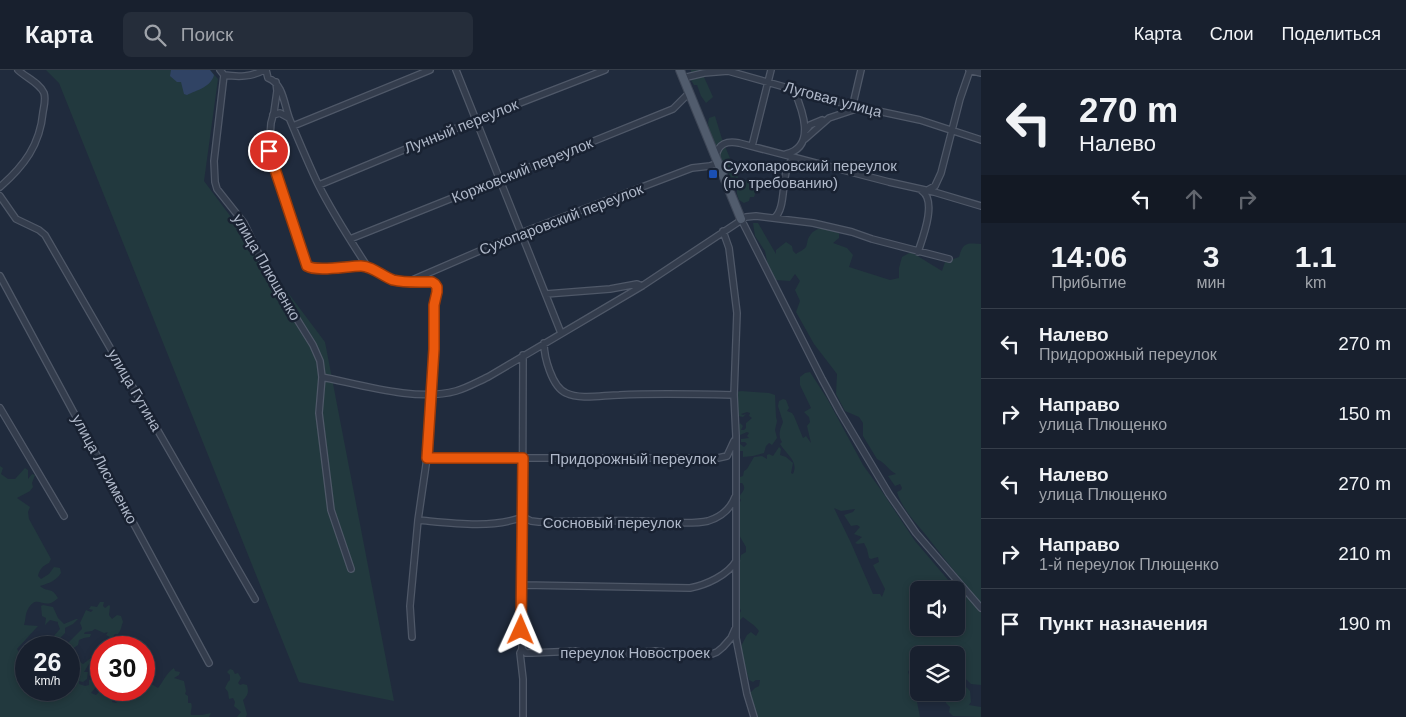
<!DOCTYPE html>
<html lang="ru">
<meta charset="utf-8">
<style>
:root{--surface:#18202e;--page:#252d3a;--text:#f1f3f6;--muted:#9fa3aa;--line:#363e4a}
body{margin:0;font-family:Arial,sans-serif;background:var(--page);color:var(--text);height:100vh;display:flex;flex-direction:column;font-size:19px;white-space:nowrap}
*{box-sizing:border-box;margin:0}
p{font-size:16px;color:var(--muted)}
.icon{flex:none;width:28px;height:28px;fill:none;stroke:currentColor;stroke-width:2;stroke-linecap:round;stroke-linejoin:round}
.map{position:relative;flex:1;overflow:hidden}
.details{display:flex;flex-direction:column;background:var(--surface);width:425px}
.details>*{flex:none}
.guide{background:#18202e;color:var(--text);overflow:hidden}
.buttons{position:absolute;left:910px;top:511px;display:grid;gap:10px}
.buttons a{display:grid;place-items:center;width:55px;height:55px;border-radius:8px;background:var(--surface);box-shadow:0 2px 8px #0003,0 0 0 1px var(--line);font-size:25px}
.speed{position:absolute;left:15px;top:566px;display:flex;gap:10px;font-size:25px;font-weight:700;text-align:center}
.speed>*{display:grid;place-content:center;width:65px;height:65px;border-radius:50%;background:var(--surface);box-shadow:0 2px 8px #0003,0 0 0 1px var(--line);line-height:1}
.speed small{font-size:12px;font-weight:400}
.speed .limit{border:8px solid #d22;background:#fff;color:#111}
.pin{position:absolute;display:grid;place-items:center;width:42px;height:42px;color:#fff;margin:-21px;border:2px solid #fff;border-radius:50%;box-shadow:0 1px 5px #0007}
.me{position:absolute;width:55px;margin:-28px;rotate:1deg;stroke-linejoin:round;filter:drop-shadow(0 0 4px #0008)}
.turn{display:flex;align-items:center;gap:18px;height:105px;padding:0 15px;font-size:22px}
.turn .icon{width:65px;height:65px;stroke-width:2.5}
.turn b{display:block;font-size:35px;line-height:42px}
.lanes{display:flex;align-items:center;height:48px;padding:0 15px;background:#0003;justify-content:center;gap:25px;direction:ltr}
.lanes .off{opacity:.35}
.eta{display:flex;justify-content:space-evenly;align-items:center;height:85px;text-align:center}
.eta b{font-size:30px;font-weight:700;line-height:35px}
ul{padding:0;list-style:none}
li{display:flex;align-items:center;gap:15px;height:70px;padding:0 15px;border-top:1px solid var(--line)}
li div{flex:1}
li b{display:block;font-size:19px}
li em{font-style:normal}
header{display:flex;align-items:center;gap:30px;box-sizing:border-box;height:70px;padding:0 25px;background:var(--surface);border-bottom:1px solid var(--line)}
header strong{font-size:24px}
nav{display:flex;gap:28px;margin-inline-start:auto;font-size:18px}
.search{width:350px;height:45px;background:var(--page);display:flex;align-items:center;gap:12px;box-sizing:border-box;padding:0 18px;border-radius:8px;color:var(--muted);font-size:19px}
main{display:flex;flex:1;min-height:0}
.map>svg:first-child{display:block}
.green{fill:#22393e;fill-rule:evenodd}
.water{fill:#304364}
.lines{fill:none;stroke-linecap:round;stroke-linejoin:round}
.minor-casing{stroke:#4f5868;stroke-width:8}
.major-casing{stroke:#3d4656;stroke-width:10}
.minor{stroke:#343d4d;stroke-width:5.5}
.major{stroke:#515c6d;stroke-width:8}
.route-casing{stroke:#983908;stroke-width:12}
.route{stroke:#ea580c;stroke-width:9}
.transit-dot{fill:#1a4fb4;stroke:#192232;stroke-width:2}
.labels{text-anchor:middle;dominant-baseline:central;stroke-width:5;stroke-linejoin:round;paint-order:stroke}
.street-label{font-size:15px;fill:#afb8c9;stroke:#192232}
.poi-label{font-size:15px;fill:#afb8c9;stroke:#192232;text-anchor:start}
</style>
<header>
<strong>Карта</strong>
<div class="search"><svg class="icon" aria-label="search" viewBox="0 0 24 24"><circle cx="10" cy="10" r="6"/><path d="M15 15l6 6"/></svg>Поиск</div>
<nav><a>Карта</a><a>Слои</a><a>Поделиться</a></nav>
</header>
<main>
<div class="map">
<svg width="981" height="647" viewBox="0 0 981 647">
<rect width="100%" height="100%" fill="#202b3d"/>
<path class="green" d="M46,0h164l8,9 -14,102 121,161 69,359 -95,-19 -240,-599z
M691,0h11l-2,3 4,4 9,20 -7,6 -5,-7 -4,-11h-3l-3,-5z
M715,46l7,23 17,41 4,4 5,-6 3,1c3,7 6,11 3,18h-4l-1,4 -5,2 -5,-3 -2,-6v-8l-5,-5 -13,-27 -10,-24 -1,-7 1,-5z
M753,153h5l18,31v-4l10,-8 6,4 1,5 3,3c2,-2 8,-4 10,-7 1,-2 1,-5 2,-8 6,-14 19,-12 31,-6v5l-6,5 14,5 6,7 -4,12 41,13 9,-2v-10l3,-11 9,-5 31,19 3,-9 14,-5c4,-15 8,-14 22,-13v359c-20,-23 -38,-46 -56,-69 -10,-12 -24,-27 -28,-42l4,-2 1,-2 -2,-4 -5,2 -7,-10 8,-2c-8,-4 -10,-11 -19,-15l-14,-23v-13l-4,-6 -14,-6 -9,-17 1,-20 -23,-30 -18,-32 4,-11 -5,-11 5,-9 -5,-7 -5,7 -15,-1 -7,-14 -3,-15 -10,-15z
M810,302l18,28 35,65 18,25 34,51 40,47 8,4 18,20v73l-10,-1 -4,-4 -11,-7v-18h-37v24l-7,-14 -4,7 7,20 5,25h-164l-6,-24 5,-5 4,-2 1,-6h-4l-3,2 -4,-2 -9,-32 7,-13 4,-3 5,4 3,-5c-5,-7 -9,-8 -16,-14l-3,3 -2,-5 3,-4c-7,-15 -4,-39 0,-56l5,-3v-5l-7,-12v-31l2,-4 -2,-3c3,-5 8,-8 3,-14h-4l2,-6 3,-1 1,-5 3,-2 7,-12 8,-1 5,3v-4l2,-1 4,2 6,-9 2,2 -1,6 6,2 7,6 -2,10 2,1c6,-13 -7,-20 -13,-30l2,-2c-5,-8 -1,-14 1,-20l-5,-16 1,-5 4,-2 3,1 3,8 -2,3 5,2 2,3 9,22 3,-2 5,7 -4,-17 3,-4 -1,-5 -5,-5 7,-4 -11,-23v-8l5,-4zM834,438l7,3 14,-2 -2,3 -9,3 7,11 6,-1 3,2 -6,7 8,3 -7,6 3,1 6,-1 3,6 2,9 2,1 7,-2 1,5 -6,3 12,24 -3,8 -2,-3h-7l-22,-51zM919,520h37v38h-37z
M741,321l28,2 6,2 1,22 1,4 -2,9 2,8 -5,7 -3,-2 -3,3 -2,7 -11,3 -10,1v-6h-3l-2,-5 2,-2 4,3 3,-3 -2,-2h-4v-3l8,-1 -2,-2 2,-3 -2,-1 -7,3 -3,-1 1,-8 2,-3 3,3 -2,4h3l2,-2v-5l6,-5 -3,-2 1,-3 -3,-1 -6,2 2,1 3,-1 -3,3 -5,-1 -2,-20 1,-4z
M0,396l3,2 -2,6 7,5h7l10,-11 3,2v9l4,-5 3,1 -3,8 1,4 -3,4 -13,7 13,9 -2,5 1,7 22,40 -2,4c-6,3 -9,5 -11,13l3,3 8,-5 5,-7 6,1 1,5c-5,8 -12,10 -21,13 8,7 11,0 18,12 -2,2 -5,4 -7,5 -10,3 -15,-8 -23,6 -3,5 -2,10 -4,16l14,1 -21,23 3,4 7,-10h4l3,4 -8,1v42h43v-37c5,2 9,8 14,11l8,-6 1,1 -8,13h4l-1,7 -4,3 -4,-1v3l6,2 4,-1v-5l3,-1 2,5 2,1v2l-5,6 5,2 3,-3 2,-6v4l9,1c4,4 3,7 2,11l4,1 3,-3v-4h3l2,4 8,-8 4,-1 1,-1h7v-7l2,-2 12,7c5,-6 9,-16 16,-20l1,3 5,1 -1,3 -5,3 10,3 2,10 -1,3 3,2v7h3c2,4 -1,8 0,12h11l9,-2 -2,4h-209z
M100,532h4l-1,4 2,2 4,-3 1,1 -1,9 3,4 5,-4 4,1 2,6c-2,5 -2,9 -5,12h-3l-3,4 -6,-3 2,-3 -4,1 -9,-4 -3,2 -7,1 -1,2h7l-1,3 -6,1 -5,2 -1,5 -9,6v-3l-25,-1 16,-18 -2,-5v-2l-8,-2 -5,5 1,-7 -4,-2 -1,-10 2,-1 10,2 5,11 6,6 12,-5h2l-5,5 -8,4v5l-5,5 5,8 17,-17v-1l-2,-5 6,-13 5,2 2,-2 -4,-1 2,-3 6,1z
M230,599l3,1 2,4 3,-1 3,5 -3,5 2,2 3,-1 4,1c2,7 1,10 -4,15l4,14 -1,3h-9l4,-5 -7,-6 1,-4 -2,-4 -4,1 -1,-7 -3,-4 3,-6 2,-2v-5l-3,-3z
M956,610h3l11,11 1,11 -2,3 12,2v10l-28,-1 -4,-4 1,-5 -4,-4 -2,-7 -7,-3 -9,2 -1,-2 29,-1z"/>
<path class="water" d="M171,0h39l4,5c-3,12 -17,15 -27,20l-3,-1 -3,-12h-4l-7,-6z"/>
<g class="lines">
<defs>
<path id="minor" d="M220,0l4,5 -10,86 1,21 2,7 27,34 23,48 46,74 7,16 2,16 -3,36 12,97 20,59
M266,0l2,8c16,6 16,28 22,42 9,21 18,43 28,64 14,28 32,56 49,82
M456,0l105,263
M969,0l12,3
M224,5c15,2 27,2 40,-5
M683,8l21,-5 24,-2 117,33 75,16 61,20
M276,12l1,9 -3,21 -3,11 -2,28 38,115 8,3 52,-3 26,14 39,2 3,2 2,3v5l-3,13v44l-7,109 -9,62 -8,86 2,31
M846,34l6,-2 2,-2 7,-30
M273,45l7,-2 9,5
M293,56l137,-56
M806,60l4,-5 12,-5
M805,69l24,-21 30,-10
M752,76l19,-76
M786,84c31,-7 16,-45 8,-64
M716,87c2,-14 11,-16 23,-14l150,39 45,10 47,14
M319,115l157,-65 129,-50
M0,117c24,-21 40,-42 43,-75 1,-6 3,-13 1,-19 -4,-10 -19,-16 -26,-23
M926,121l9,-5 6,-13 19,-74 10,-29
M0,126l16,23 23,11 6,5 210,364
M774,148c15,-10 4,-55 22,-60
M741,149l81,160 18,33 49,82 27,39 65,75
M723,161l6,17 8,65 -3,82 2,41v202l11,56 7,23
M350,169l150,-60 173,-70 16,-16
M918,182c5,-15 19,-51 4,-61
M0,206l209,387
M410,211l111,-48 171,-65 18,-2 8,-3
M546,224l64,-5 27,-5 5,2
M544,273c0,14 8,44 22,50 14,7 38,2 53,2 39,-2 77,-1 115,0
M523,285l-1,294 -2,4 3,26v38
M322,307c40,8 95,25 134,14 11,-3 21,-9 32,-14l154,-91 104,-69 10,-1 57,7 39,9 20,7 77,20
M0,338l64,108
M427,388h291l9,-2 7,-15
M418,450c33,3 73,9 105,-3l8,4 8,1c35,-1 69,-2 104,-1 17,1 49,4 65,0 13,-4 22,-11 27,-24
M522,515l168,3c16,-3 38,-13 46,-27
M522,579l4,4h6l44,-2 12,3h34l33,-3 20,2 37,1 5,-2 6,-5 8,-9 4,-9"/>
<path id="major" d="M680,0l61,149"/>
</defs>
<use href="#minor" class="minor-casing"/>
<use href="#major" class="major-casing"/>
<use href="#minor" class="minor"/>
<use href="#major" class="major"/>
</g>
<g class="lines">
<defs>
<path id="route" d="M269,81l38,115c10,6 40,0 54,0 11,0 21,10 32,14 12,3 26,2 39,2l3,2 2,3v5l-3,13v44l-7,109h96l-2,172"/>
</defs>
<use href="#route" class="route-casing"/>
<use href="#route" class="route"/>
</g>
<rect class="transit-dot" x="708" y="99" width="10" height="10" rx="2.5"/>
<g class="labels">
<g class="street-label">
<text transform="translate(833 29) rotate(15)">Луговая улица</text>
<text transform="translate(461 56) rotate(-22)">Лунный переулок</text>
<text transform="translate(522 100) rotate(-22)">Коржовский переулок</text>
<text transform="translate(561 149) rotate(-21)">Сухопаровский переулок</text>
<text transform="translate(267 197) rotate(60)">улица Плющенко</text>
<text transform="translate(135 320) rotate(60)">улица Гутина</text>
<text x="633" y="388">Придорожный переулок</text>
<text transform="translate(105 399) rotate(62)">улица Лисименко</text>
<text x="612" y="452">Сосновый переулок</text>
<text x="635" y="582">переулок Новостроек</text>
</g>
<g class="poi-label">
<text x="723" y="95">Сухопаровский переулок<tspan x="723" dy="17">(по требованию)</tspan></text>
</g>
</g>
</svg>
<div class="buttons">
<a><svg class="icon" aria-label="sound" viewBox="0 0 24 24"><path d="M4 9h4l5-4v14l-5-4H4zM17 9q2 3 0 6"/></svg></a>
<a><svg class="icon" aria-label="layers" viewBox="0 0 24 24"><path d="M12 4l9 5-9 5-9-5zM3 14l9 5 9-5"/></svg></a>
</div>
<div class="speed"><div>26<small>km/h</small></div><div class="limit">30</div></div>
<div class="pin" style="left:269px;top:81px;background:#d93025"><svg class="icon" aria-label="arrive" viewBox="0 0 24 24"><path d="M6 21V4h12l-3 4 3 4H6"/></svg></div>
<svg class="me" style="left:521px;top:560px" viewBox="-20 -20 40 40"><path d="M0-17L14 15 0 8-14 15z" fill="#ea580c" stroke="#fff" stroke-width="4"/></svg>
</div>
<section class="details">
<div class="guide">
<div class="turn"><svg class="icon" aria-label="left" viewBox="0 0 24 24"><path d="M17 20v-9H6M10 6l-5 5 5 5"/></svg><div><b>270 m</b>Налево</div></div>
<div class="lanes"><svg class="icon" aria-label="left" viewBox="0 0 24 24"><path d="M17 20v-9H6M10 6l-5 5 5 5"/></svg><svg class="icon off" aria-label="ahead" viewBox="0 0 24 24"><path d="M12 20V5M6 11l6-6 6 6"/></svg><svg class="icon off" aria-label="right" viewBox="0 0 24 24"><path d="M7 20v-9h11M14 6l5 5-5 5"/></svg></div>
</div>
<div class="eta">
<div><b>14:06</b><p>Прибытие</p></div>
<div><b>3</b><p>мин</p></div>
<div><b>1.1</b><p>km</p></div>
</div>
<ul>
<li><svg class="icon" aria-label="left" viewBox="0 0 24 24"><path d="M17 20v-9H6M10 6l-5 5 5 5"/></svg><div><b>Налево</b><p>Придорожный переулок</p></div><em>270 m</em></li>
<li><svg class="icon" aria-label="right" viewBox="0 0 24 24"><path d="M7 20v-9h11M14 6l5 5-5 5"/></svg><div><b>Направо</b><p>улица Плющенко</p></div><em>150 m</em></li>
<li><svg class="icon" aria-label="left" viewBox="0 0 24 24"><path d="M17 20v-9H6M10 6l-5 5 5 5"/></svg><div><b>Налево</b><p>улица Плющенко</p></div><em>270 m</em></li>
<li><svg class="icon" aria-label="right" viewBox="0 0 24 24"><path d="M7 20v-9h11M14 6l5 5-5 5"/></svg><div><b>Направо</b><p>1-й переулок Плющенко</p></div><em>210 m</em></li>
<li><svg class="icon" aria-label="arrive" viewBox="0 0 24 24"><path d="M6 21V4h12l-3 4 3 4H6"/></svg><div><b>Пункт назначения</b></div><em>190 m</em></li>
</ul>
</section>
</main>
